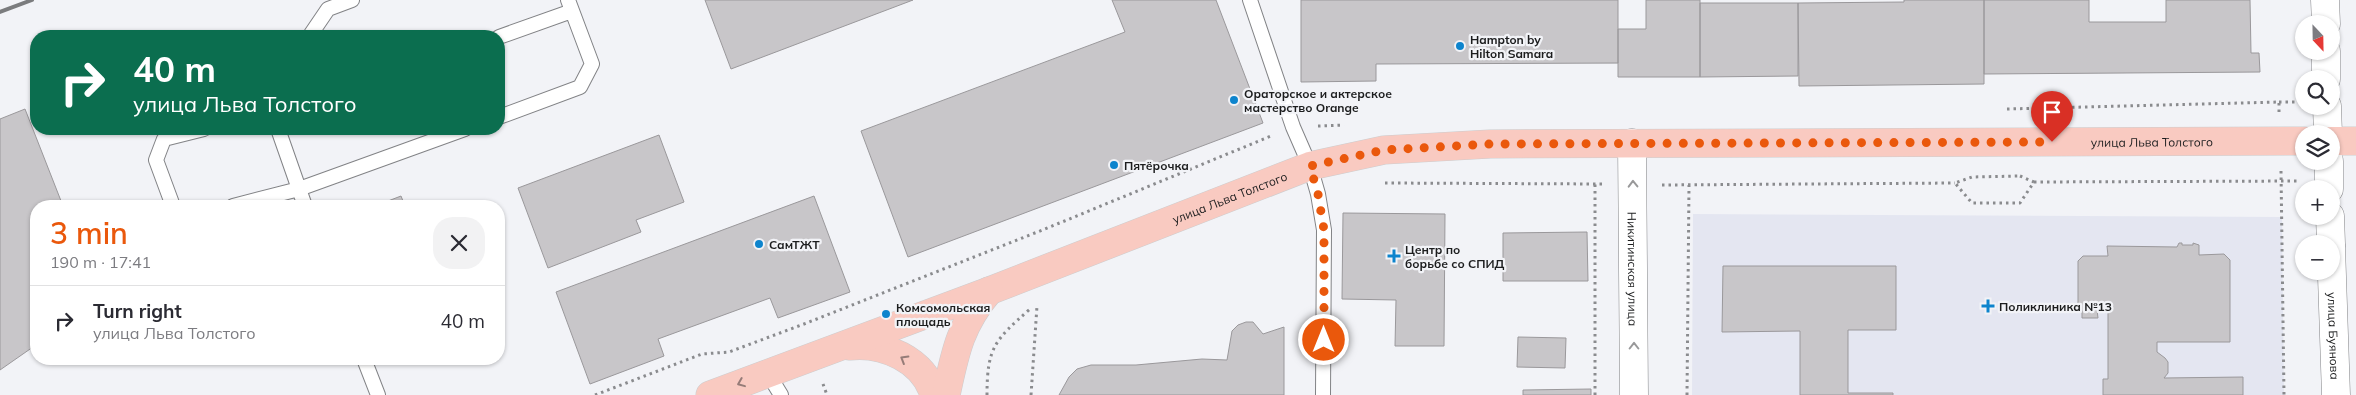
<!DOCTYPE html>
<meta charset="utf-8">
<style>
:root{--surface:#fff;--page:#f2f2f3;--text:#2b2b33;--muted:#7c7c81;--line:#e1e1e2;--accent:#ea580c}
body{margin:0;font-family:Mulish,sans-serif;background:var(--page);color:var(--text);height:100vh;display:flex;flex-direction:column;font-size:19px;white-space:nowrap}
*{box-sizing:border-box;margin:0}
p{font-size:16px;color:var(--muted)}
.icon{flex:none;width:28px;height:28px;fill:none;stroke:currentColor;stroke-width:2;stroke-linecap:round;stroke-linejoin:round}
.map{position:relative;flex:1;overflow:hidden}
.side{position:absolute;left:30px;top:200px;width:475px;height:165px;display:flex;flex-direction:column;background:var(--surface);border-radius:20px;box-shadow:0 1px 4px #0004}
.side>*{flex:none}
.banner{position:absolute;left:30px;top:30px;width:475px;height:105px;border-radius:20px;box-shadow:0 1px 4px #0004;background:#0b6e4f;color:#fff;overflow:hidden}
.needle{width:32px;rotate:158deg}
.fabs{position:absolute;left:2295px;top:15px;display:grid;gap:10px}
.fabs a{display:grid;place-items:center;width:45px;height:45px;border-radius:50%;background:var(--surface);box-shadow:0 1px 4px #0004;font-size:25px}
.pin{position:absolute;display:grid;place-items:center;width:42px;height:42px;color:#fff;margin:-51px -21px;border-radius:50% 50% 50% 0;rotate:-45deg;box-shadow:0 0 5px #0007}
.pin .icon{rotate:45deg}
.me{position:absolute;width:55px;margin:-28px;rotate:0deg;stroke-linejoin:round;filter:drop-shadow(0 0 4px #0008)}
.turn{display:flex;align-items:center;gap:18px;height:105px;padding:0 20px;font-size:22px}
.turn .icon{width:65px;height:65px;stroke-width:2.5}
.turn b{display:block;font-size:35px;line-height:42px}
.round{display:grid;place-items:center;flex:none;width:52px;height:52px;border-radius:20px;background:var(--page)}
.overview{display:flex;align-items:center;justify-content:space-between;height:85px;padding:0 20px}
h1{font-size:30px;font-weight:600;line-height:38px;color:var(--accent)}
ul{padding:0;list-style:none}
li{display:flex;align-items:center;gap:15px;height:70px;padding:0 20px;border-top:1px solid var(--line)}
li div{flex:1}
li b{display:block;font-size:19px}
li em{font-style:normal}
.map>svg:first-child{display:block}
.built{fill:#e4e6f1}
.building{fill:#c8c6c9;stroke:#9a989b}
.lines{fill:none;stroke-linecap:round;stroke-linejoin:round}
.lane-casing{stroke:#828386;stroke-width:16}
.street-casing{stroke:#828386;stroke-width:29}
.primary-casing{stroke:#cdcdce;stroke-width:29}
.path{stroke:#8a8b8e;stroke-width:3;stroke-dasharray:2.5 4;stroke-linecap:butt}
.lane{stroke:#fff;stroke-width:14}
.street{stroke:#fff;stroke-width:28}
.primary{stroke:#f9cac1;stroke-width:28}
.rail{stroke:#7b7c7e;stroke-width:4}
.oneway{stroke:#99999a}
.oneway2{stroke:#967c78}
.route{stroke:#ea580c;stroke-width:9;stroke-dasharray:0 16.2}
.poi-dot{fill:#0d84cd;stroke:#f2f3f7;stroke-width:2}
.labels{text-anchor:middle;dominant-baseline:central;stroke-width:4.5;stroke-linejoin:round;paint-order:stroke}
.poi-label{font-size:12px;font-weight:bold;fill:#1c1d1e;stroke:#f2f3f7;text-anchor:start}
.street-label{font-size:12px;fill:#1c1d1e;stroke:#f2f3f7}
</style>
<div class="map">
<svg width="2356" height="395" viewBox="0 0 2356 395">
<rect width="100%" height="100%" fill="#f2f3f7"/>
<path class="built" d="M1693,214l589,3 2,178h-592z"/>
<path class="building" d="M705,0h208l-182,69z
M1112,0h104l47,123 -355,134 -47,-126 264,-99z
M1301,0h317v63l-242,1v17l-75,1z
M1646,0h54v77h-82v-48h28z
M1904,0h80v84l-185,2 -1,-83 106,-1z
M1984,0h105v22h77v-22h84l1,53h8l1,19 -276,2z
M1700,3h98v73l-98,1z
M25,109l38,97h-27v134l-3,7 -33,23v-251z
M659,135l25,67 -48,18 5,12 -93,36 -30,-80z
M401,196l4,10h-30z
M814,196l36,96 -72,26 -8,-20 -112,41 6,17 -74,28 -34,-92z
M1343,213l102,1 -1,132h-49l1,-46 -54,-1z
M1587,232l1,49h-85v-48z
M2179,243h3v2h11v-2l6,2v10l25,-1 6,6v82h-73v10l8,6 3,4v11l-4,5 79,-1v18h-140v-16h5v-70l-11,1 1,8h-16v-8h-4v-49l5,-5h25l-1,-10 70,1z
M1723,266h173v64h-48v63h45v2h-93v-64l-78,1z
M1246,322h7l10,12 21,-7v68h-225l10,-18 8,-8 14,-4h45l66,-6 25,1 5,-29 6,-6z
M1518,337l48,1 -1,30 -48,-1z
M1591,389v6h-68v-5z"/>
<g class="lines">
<defs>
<path id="lane" d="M1250,0l43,127 17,39 8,28 6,36 -1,165
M312,36l-1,-2 17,-25 24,-9
M499,37l73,-26
M499,117l81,-30 12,-23 -24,-64
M173,206l-17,-46 8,-21 40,-10
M233,206l66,-17 -21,-60
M305,206l-6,-17 166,-60
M364,359l14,36
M767,372l14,23"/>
<g id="street">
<path d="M2325,0l1,24"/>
<path d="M2326,51v28"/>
<path d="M2327,106l1,28"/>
<path id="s1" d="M1632,143l2,252"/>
<path d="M2329,161v28"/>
<path d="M2330,216l1,28"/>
<path id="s2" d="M2331,247l5,148"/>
</g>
<g id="primary">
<path d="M2331,141h25"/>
<path d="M849,346c35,-4 75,14 85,49"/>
<path id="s3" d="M710,395l279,-104 321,-125 74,-16 106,-6 814,-3"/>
<path d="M946,395c9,-42 14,-70 43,-104"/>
</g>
</defs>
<use href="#lane" class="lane-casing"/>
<use href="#street" class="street-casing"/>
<use href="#primary" class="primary-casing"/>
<path class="path" d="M2279,102h19
M2007,109l272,-7v10
M1318,126l26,-1
M2281,171l3,224
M2020,176l14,6 -14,21h-48l-17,-20 17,-6z
M2034,182l264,-1
M1385,183l218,1
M1662,185l293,-2
M823,384l4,11
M595,395l107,-41 27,-2 75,-28 241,-95 226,-93
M987,395c0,-48 8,-55 43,-86
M1031,395l6,-89
M1595,395v-211
M1687,395l2,-210"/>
<use href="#lane" class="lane"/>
<use href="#street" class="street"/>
<use href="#primary" class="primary"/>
<path class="rail" d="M0,12l32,-12"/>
</g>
<defs><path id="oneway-chevron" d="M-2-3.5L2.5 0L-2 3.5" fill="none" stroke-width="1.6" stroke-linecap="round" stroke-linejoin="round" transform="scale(1.25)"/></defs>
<g class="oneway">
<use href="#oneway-chevron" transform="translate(1633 184) rotate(-91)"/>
<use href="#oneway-chevron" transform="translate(1634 346) rotate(-90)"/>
</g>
<g class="oneway2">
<use href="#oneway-chevron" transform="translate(904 359) rotate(-149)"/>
<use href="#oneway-chevron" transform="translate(741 383) rotate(158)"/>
</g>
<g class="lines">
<path class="route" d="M1324,340v-110l-6,-36 -8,-28 74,-16 106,-6 562,-2"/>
</g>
<g class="poi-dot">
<circle cx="1460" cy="46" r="5"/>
<circle cx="1234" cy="100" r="5"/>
<circle cx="1114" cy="165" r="5"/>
<circle cx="759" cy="244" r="5"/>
<path d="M1391.5 248.5h5v5h5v5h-5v5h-5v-5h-5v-5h5z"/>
<path d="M1985.5 298.5h5v5h5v5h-5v5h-5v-5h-5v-5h5z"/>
<circle cx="886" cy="314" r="5"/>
</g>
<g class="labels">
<g class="poi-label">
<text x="1470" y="39">Hampton by<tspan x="1470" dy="14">Hilton Samara</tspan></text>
<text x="1244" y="93">Ораторское и актерское<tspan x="1244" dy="14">мастерство Orange</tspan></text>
<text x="1124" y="165">Пятёрочка</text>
<text x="769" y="244">СамТЖТ</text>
<text x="1405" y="249">Центр по<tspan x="1405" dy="14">борьбе со СПИД</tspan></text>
<text x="1999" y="306">Поликлиника №13</text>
<text x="896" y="307">Комсомольская<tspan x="896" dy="14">площадь</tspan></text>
</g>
<g class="street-label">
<text stroke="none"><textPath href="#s3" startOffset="1486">улица Льва Толстого</textPath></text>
<text stroke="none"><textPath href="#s3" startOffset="556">улица Льва Толстого</textPath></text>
<text stroke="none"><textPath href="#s1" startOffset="126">Никитинская улица</textPath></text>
<text stroke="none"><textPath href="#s2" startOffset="89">улица Буянова</textPath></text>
</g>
</g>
</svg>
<div class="fabs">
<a><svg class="needle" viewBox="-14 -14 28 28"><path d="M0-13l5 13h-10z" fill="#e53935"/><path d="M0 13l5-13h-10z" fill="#7c7c81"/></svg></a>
<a><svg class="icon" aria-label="search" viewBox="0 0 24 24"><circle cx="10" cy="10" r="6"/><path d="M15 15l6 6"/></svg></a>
<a><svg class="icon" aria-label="layers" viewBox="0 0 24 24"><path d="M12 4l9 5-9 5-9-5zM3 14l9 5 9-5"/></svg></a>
<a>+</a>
<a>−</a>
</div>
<div class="pin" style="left:2052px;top:142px;background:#d93025"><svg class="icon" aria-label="arrive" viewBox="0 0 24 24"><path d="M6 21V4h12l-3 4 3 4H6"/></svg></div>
<svg class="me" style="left:1324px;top:340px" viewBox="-20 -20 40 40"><circle r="17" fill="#ea580c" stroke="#fff" stroke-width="3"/><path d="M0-11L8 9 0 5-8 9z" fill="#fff"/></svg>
<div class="banner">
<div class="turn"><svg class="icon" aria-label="right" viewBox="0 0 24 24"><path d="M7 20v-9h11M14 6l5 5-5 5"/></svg><div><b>40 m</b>улица Льва Толстого</div></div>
</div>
<section class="side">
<div class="overview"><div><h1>3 min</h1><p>190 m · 17:41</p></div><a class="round"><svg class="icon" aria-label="close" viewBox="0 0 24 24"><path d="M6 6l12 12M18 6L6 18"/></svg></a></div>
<ul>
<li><svg class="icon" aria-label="right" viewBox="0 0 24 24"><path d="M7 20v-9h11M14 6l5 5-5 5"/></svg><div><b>Turn right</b><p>улица Льва Толстого</p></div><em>40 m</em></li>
</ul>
</section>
</div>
